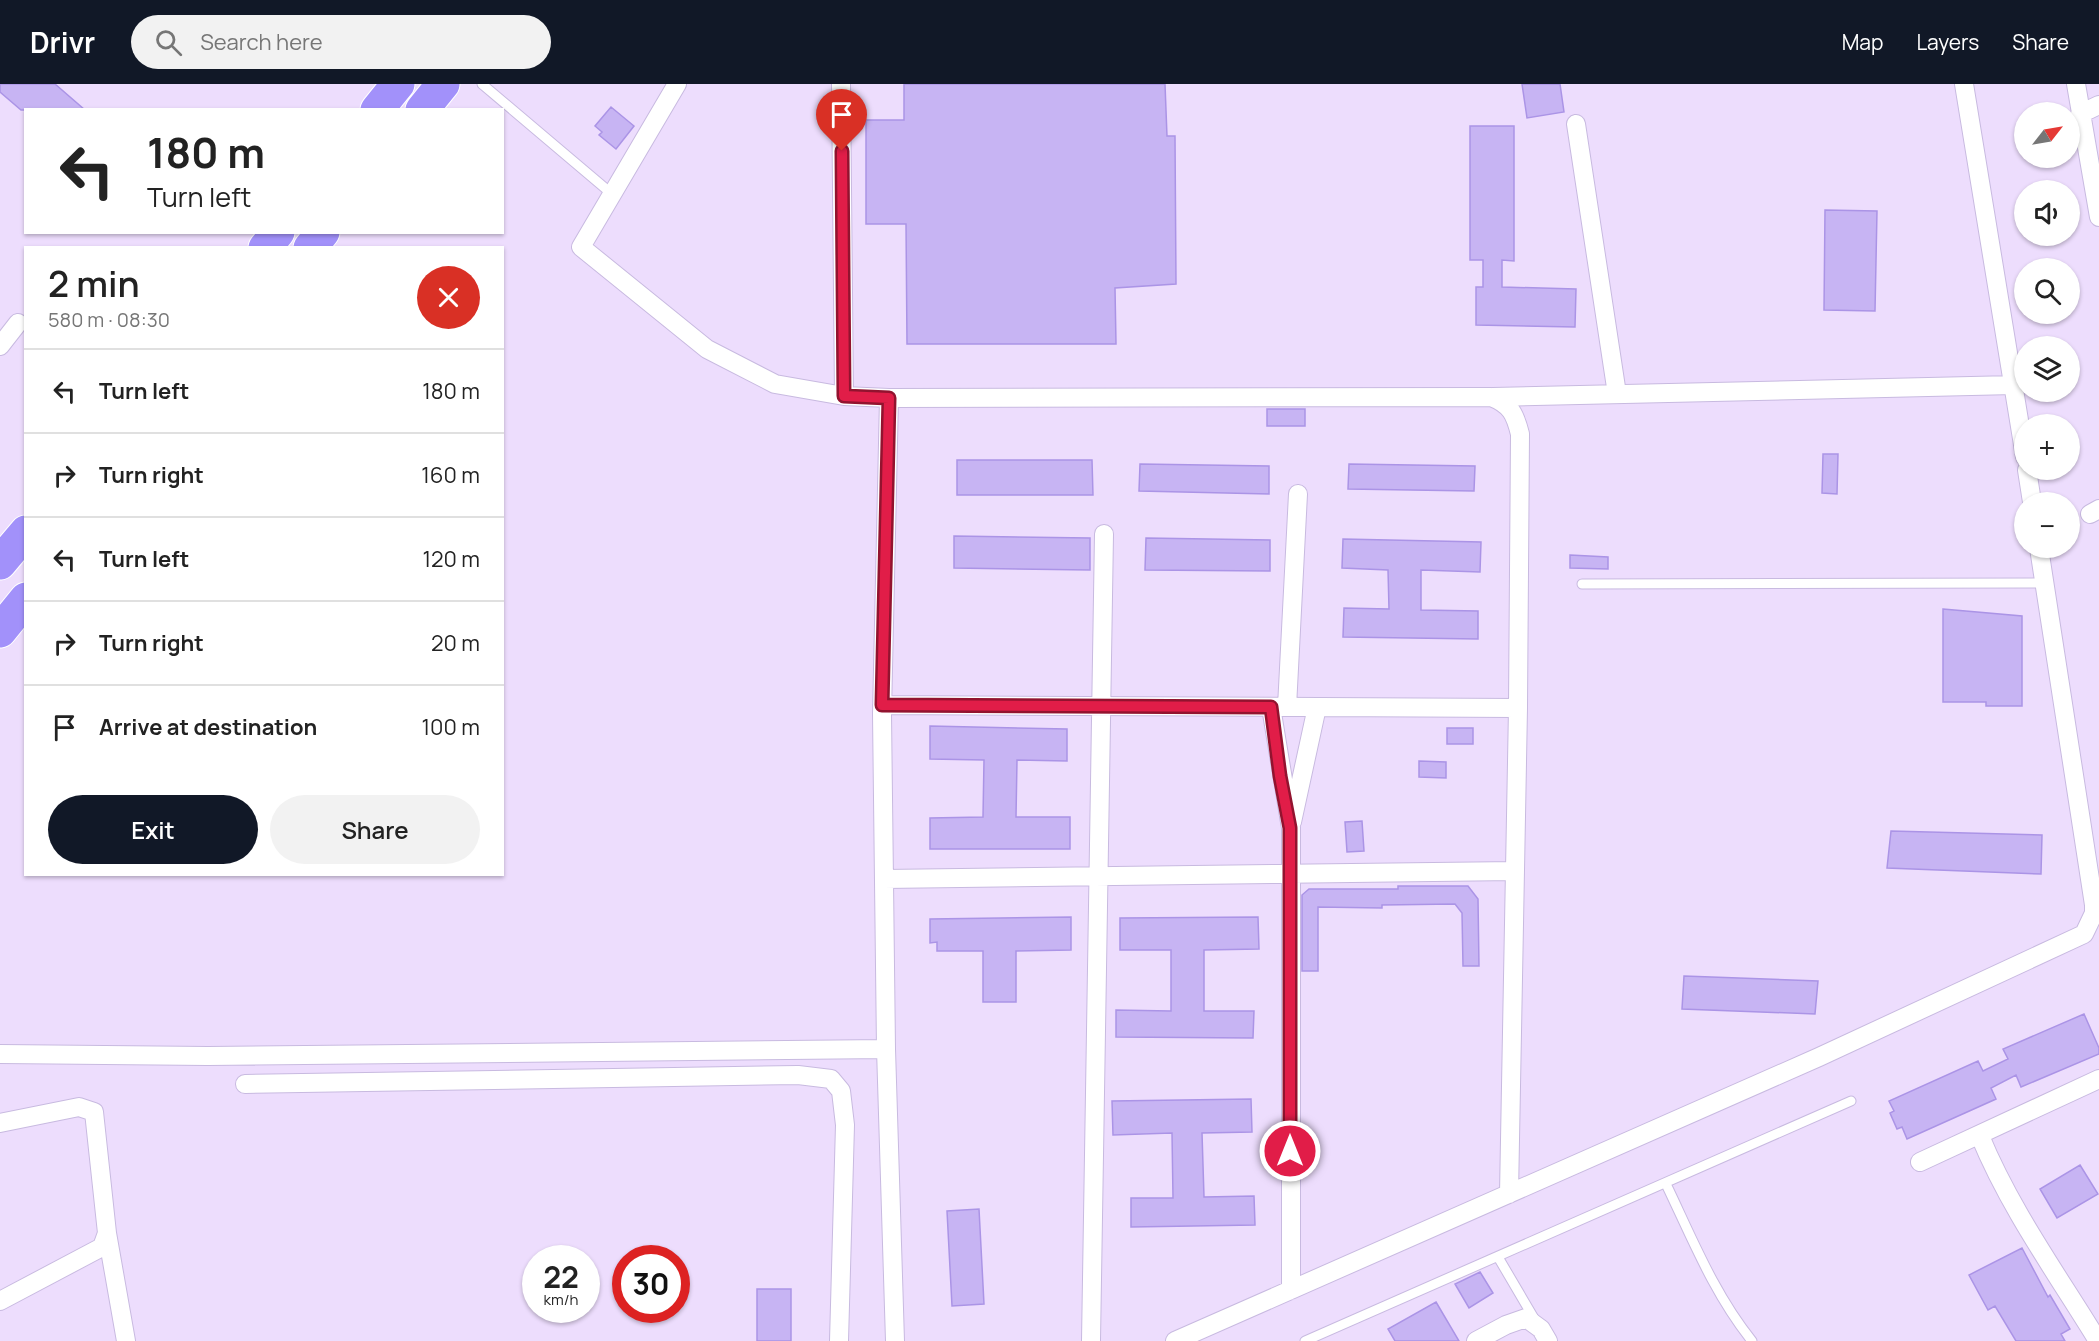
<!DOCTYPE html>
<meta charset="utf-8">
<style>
:root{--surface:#fff;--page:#f2f2f2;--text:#222;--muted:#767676;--line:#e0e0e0;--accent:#111827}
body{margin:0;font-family:Manrope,sans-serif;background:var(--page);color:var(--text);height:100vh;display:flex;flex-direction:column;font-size:22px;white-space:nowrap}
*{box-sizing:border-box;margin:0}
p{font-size:20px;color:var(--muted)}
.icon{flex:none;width:33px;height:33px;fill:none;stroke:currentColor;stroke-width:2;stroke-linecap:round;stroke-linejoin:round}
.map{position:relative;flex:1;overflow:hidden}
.panel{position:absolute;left:24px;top:162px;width:480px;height:630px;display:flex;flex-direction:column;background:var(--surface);border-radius:0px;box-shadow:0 2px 4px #0004}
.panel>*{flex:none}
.banner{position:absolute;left:24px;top:24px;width:480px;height:126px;border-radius:0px;box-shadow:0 2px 4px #0004;background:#fff;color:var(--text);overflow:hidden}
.needle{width:39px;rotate:59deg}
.controls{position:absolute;left:2014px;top:18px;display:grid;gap:12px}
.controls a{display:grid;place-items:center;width:66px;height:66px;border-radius:50%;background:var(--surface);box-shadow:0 2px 4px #0004;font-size:30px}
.speed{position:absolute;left:522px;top:1161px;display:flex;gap:12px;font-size:30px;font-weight:700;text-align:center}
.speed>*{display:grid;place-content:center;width:78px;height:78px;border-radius:50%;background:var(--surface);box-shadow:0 2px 4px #0004;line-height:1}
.speed small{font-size:15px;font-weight:400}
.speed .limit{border:9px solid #d22;background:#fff;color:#111}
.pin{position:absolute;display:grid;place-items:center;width:51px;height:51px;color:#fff;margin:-62px -26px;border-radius:50% 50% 50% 0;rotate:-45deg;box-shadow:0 0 6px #0007}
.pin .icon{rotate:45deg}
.me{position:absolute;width:66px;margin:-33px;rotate:0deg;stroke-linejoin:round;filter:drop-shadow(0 0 4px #0008)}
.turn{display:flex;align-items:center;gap:21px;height:126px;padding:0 24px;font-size:27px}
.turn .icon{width:78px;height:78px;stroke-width:2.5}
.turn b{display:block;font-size:42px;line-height:51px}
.round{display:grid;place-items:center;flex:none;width:63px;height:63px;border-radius:32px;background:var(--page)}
.head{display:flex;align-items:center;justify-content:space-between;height:102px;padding:0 24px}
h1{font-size:36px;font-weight:600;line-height:45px}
.action{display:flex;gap:12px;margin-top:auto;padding:12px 24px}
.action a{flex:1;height:69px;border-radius:36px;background:var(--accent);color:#fff;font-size:24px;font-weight:600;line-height:69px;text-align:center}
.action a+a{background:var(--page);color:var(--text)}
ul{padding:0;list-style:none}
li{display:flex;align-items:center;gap:18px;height:84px;padding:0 24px;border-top:2px solid var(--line)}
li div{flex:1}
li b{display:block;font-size:22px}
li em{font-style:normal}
header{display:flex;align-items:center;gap:36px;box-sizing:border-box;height:84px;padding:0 30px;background:var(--accent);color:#fff}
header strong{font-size:28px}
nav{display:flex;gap:33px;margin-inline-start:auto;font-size:21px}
.search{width:420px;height:54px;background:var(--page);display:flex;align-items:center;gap:15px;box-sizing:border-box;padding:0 21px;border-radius:33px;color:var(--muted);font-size:22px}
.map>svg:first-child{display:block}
.building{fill:#c7b4f3;stroke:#ab94e6;stroke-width:1.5}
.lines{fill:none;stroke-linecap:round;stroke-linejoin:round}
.lane-casing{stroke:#c8bae0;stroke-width:11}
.street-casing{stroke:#c8bae0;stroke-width:20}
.highway-casing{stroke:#fff;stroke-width:35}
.lane{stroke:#fff;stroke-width:9}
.street{stroke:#fff;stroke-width:18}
.highway{stroke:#a291fa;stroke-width:33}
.route-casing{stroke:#92132f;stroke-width:15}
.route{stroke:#e11d48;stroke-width:10}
</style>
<header>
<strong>Drivr</strong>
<div class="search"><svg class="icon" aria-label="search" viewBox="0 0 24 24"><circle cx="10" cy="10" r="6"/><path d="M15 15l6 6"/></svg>Search here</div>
<nav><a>Map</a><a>Layers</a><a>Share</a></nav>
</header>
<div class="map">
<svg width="2099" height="1257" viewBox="0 0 2099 1257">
<rect width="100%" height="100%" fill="#edddfd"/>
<path class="building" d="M0,0h55l30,26h-64l-21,-18z
M904,0h261l2,52h8l1,148 -61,4 1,56h-209l-1,-120h-40v-104h38z
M1522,0h38l4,28 -37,6z
M611,23l23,19 -18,23 -17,-14 3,-3 -7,-6z
M1470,42h44v135l-12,-1v27l74,2 -1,38 -99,-2v-38h7v-27h-13z
M1825,126l52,1 -2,100 -51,-1z
M1267,325h38v17h-38z
M1823,370h15l-1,40 -15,-1z
M957,376h135l1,35h-136z
M1140,380l129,2v28l-130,-3z
M1349,380l126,2 -1,25 -126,-2z
M954,452l136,2v32l-136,-2z
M1146,454l124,2v31l-125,-1z
M1343,455l138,3 -1,30 -59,-2v40l57,1v28l-135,-2 1,-29 45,1 -1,-39 -46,-2z
M1570,471l38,2v12l-38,-1z
M1943,525l79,7v90h-36v-4h-43z
M930,642l137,3v32l-50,-1 -1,57h54v32h-140v-31l53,-1 1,-57 -54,-1z
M1447,644h26v16h-26z
M1419,677l27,1v16l-27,-1z
M1362,737l2,30 -17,1 -2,-30z
M1891,747l151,4 -1,39 -154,-6z
M1398,802h70l10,13 1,67h-16l-1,-53 -7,-9 -73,1v3l-64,-1v64h-16v-76l7,-6h89z
M1071,833v33l-55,1v51h-33v-51h-46v-9l-7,1v-24z
M1258,833l1,32 -55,1v61h50l-1,27 -137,-1v-27l55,1v-61h-51v-32z
M1684,892l134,5 -3,33 -133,-5z
M2084,930l15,34v6l-78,33 -5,-12 -25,13 5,11 -89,40 -5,-12 -5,2 -7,-16 4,-2 -5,-10 89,-40 5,10 25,-12 -5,-10z
M1251,1015l1,33 -50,1 2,64 50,-1 1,29 -124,2v-29h42l-1,-65 -59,2 -1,-34z
M2080,1081l18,29 -41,24 -17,-29z
M979,1125l5,95 -32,2 -5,-95z
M2022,1164l26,49 2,-2 20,34 -9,5 4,7h-49l-21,-35 -7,4 -19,-35z
M1480,1188l13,21 -24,15 -14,-24z
M757,1205h34v52h-34z
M1436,1218l23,39h-64l-7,-12z"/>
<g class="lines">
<defs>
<path id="lane" d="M482,0l130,110
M1582,500l463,-1
M1666,1100c26,54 48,110 86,157
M1498,1173l37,63
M1305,1257l546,-240"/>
<path id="street" d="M677,0l-96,163 126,102 68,35 69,12 45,2 602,-1c20,8 24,17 29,37l-2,274 -9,486
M841,0l3,312
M1964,0l61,373
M2076,0l23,133
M2080,30l19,-9
M1576,40l41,270
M0,262l18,-23
M1493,313l521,-12
M889,314l-7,316 4,335 9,292
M2027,386l5,32
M2090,430l9,-5
M882,621l636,3
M1271,623l20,121v462
M1287,623l11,-213
M1292,738l25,-115
M884,795l631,-8
M0,970l208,2 678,-7
M245,1000l553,-9 33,4 10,12 4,34 -6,216
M0,1039l79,-16 15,5 13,121 -5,14 -102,54
M1980,1052c30,73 77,138 118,205
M1920,1078l179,-83
M107,1149l19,108
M1091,1257l13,-807
M1175,1257l644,-284 265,-123 10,-21v-8l-55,-357
M1476,1257l30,-16 20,-7 15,11 7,12"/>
<path id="highway" d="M377,26l21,-26
M422,26l21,-26
M265,164l13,-16
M310,164l13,-16
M0,479l26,-31
M0,547l26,-32"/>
</defs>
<use href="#lane" class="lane-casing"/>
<use href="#street" class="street-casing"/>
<use href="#highway" class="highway-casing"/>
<use href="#lane" class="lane"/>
<use href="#street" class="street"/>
<use href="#highway" class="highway"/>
</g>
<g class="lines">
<defs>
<path id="route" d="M842,67l2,245 45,2 -7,307 389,2 9,69 10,52v323"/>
</defs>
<use href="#route" class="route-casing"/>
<use href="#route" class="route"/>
</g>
</svg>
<div class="controls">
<a><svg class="needle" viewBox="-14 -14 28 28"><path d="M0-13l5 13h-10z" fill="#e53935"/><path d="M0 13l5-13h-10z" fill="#767676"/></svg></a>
<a><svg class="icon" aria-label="sound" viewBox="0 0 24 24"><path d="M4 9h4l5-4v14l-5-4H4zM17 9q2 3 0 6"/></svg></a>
<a><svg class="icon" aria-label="search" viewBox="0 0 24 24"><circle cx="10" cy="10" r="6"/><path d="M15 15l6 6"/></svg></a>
<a><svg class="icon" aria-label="layers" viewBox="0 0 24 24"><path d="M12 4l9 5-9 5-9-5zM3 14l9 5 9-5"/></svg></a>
<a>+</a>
<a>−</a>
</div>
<div class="speed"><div>22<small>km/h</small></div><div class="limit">30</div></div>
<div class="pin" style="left:842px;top:67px;background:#d93025"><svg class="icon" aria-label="arrive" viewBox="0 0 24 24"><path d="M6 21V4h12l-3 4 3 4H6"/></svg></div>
<svg class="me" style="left:1290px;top:1067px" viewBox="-20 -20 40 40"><circle r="17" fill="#e11d48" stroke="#fff" stroke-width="3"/><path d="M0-11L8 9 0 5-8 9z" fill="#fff"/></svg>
<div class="banner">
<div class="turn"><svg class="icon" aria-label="left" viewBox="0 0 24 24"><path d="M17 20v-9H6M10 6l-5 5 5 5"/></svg><div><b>180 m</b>Turn left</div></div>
</div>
<section class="panel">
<div class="head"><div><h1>2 min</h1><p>580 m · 08:30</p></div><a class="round" style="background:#d93025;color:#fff"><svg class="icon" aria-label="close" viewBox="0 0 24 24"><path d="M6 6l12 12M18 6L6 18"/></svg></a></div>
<ul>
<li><svg class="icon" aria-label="left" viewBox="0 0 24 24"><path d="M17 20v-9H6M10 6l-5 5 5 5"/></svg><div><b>Turn left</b></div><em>180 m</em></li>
<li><svg class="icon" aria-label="right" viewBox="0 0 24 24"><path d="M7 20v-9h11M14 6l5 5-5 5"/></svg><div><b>Turn right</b></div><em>160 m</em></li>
<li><svg class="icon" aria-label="left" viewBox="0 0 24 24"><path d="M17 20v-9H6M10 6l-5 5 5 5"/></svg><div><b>Turn left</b></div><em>120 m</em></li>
<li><svg class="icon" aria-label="right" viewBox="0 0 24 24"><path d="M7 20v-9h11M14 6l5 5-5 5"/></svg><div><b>Turn right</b></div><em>20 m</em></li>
<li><svg class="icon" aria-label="arrive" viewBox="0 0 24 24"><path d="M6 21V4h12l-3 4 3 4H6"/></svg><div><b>Arrive at destination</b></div><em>100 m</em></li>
</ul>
<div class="action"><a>Exit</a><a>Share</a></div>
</section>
</div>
